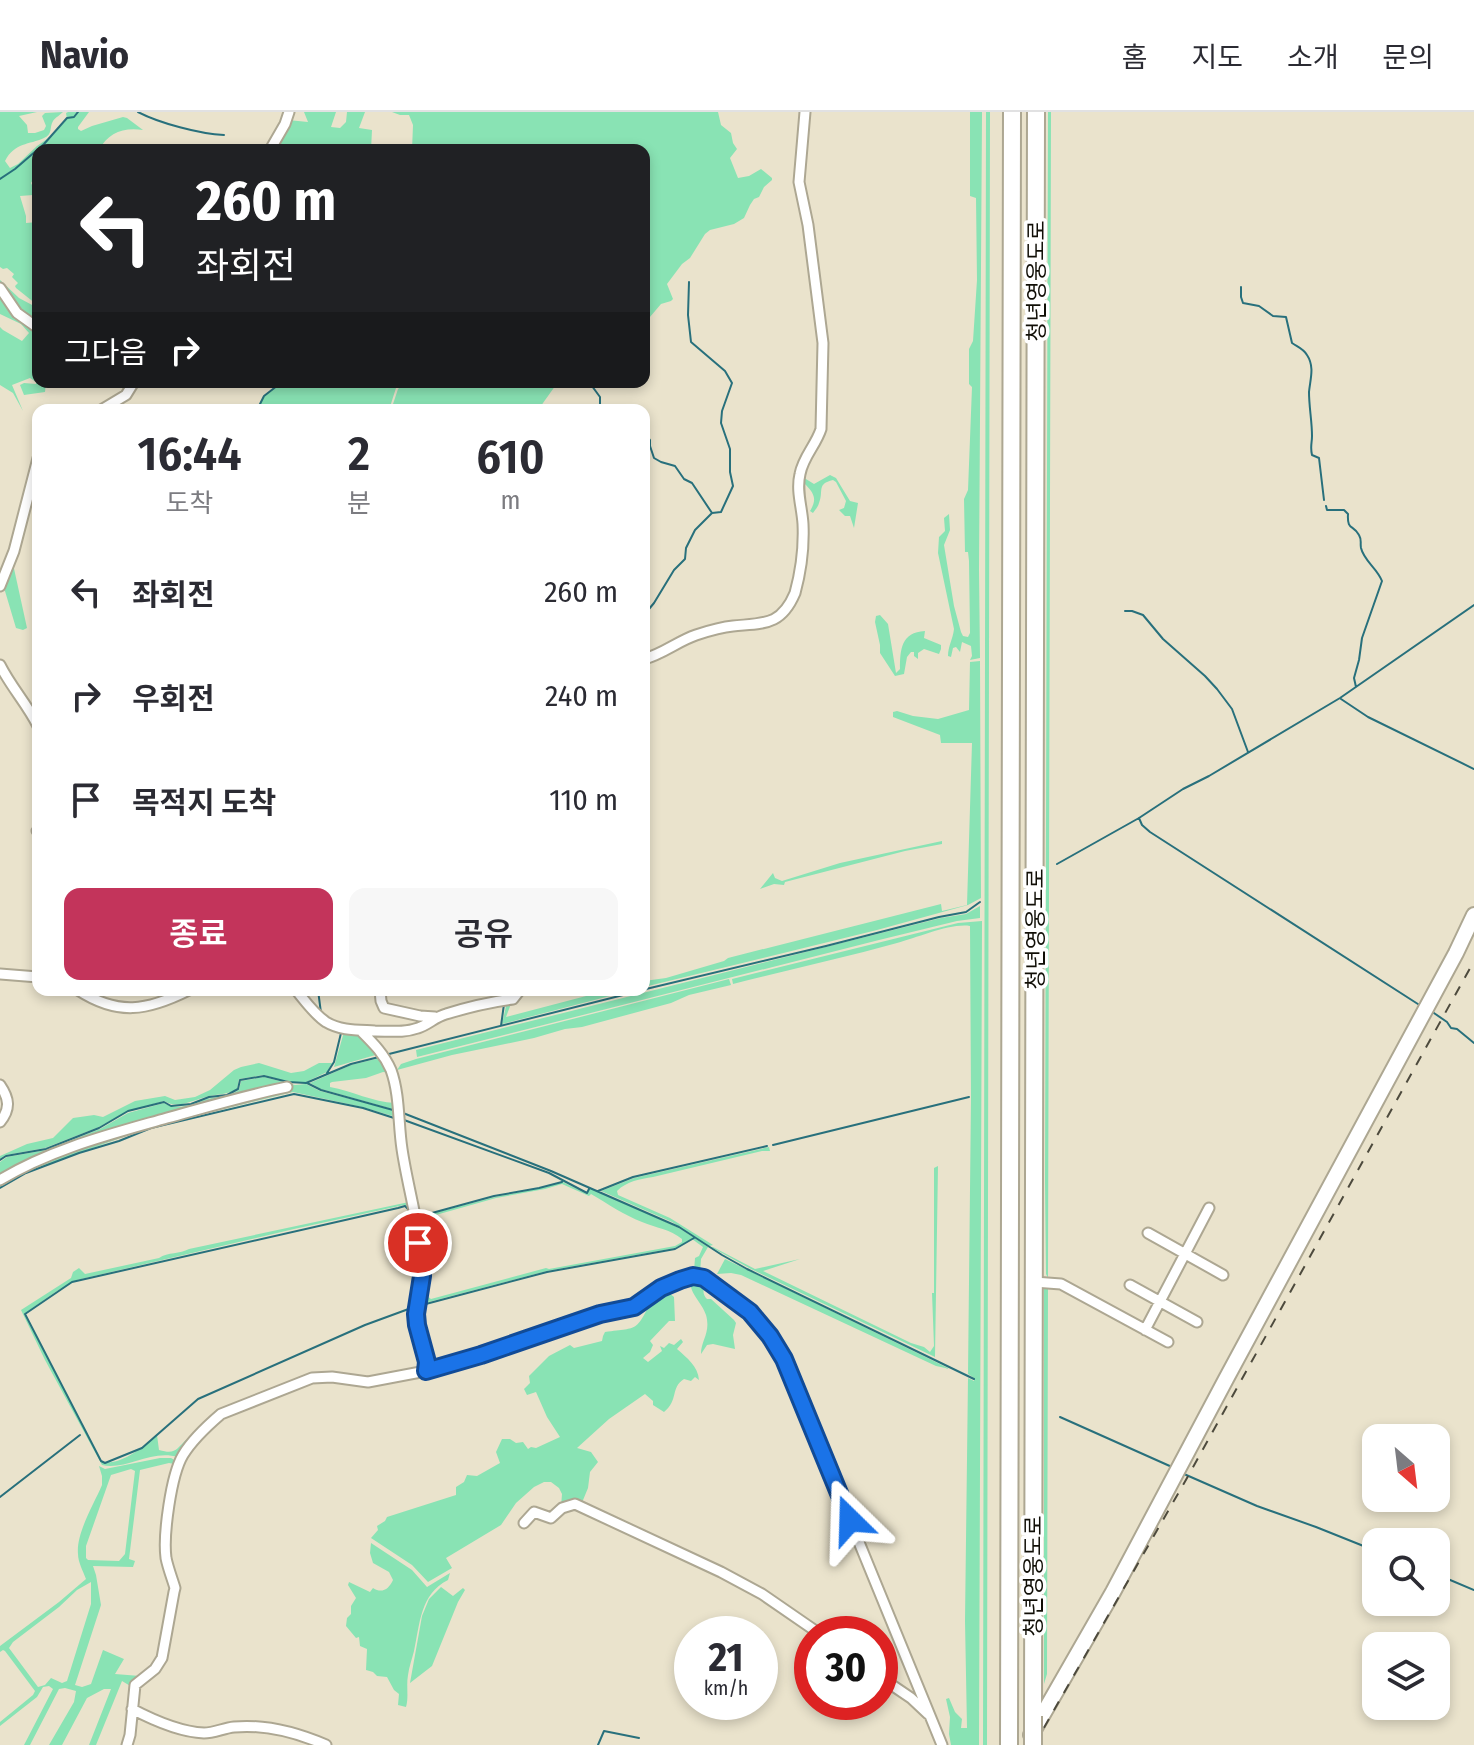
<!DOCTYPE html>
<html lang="ko">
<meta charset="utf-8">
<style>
:root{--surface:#fff;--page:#f7f7f7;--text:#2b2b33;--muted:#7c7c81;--line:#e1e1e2;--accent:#c3345b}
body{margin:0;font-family:"Fira Sans Condensed","Noto Sans KR",sans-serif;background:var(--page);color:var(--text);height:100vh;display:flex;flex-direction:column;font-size:30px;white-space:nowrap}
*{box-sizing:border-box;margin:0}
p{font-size:26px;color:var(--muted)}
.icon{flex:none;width:44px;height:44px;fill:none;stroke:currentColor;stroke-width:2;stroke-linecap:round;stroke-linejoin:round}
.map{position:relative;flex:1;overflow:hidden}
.drawer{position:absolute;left:32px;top:292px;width:618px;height:592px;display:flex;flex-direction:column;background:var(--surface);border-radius:16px;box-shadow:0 4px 12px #0003}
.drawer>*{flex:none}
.banner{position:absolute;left:32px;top:32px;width:618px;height:244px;border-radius:16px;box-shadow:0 4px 12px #0003;background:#202124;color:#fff;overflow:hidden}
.needle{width:52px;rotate:152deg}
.controls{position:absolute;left:1362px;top:1312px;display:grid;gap:16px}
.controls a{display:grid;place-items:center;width:88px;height:88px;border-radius:16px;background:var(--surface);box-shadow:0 4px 12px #0003;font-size:40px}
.speed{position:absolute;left:674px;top:1504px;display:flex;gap:16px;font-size:40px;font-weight:700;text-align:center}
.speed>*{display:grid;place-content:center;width:104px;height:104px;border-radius:50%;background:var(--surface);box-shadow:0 4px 12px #0003;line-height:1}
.speed small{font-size:20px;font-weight:400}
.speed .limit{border:12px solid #d22;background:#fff;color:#111}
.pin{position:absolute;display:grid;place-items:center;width:68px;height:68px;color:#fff;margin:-34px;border:4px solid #fff;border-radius:50%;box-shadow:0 2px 8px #0007}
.me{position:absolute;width:88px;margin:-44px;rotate:338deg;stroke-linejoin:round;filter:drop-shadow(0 0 6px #0008)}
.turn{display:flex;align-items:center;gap:28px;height:168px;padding:0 32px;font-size:36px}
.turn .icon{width:104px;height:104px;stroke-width:2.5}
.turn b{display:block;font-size:56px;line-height:68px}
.then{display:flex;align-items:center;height:76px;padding:0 32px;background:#0003;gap:16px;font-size:30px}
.eta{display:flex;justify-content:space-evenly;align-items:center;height:136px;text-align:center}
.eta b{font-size:48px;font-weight:600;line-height:56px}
.primary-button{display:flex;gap:16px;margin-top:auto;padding:16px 32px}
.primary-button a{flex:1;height:92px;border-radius:16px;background:var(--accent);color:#fff;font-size:32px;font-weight:600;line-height:92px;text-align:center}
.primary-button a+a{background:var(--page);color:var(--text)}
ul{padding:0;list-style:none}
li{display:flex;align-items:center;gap:24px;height:104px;padding:0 32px}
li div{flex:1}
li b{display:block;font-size:30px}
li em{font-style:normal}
header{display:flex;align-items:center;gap:48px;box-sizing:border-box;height:112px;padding:0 40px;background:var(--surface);border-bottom:2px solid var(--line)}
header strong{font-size:38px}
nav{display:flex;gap:44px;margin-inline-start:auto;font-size:28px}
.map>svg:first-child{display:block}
.green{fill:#89e3b4;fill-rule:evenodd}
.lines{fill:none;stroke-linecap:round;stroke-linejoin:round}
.stream{stroke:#28707c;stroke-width:2}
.minor-casing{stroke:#ada792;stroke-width:13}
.primary-casing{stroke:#ada792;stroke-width:18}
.motorway-casing{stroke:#ada792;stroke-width:20}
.minor{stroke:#fff;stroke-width:9}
.primary{stroke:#fff;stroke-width:14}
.motorway{stroke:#fff;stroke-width:16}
.rail{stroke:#4d4a3d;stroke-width:2;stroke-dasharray:10 10;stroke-linecap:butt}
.motorway-bridge-casing{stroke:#ada792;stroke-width:20;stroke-linecap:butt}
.motorway-bridge{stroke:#fff;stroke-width:16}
.route-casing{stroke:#114b97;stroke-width:20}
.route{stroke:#1a73e8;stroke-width:14}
.labels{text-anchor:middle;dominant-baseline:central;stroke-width:7;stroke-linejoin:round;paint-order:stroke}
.street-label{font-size:22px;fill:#100e06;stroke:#fff}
</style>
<header>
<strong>Navio</strong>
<nav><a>홈</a><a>지도</a><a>소개</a><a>문의</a></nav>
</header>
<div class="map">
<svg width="1474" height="1633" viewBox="0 0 1474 1633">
<rect width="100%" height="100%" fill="#eae3cc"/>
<path class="green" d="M0,0h37l-18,4 8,9 1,8h7l9,-3 2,-4 -4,-10 3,-3 18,-1c-2,2 -8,6 -10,9 -4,7 0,13 -9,17 -15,7 -29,4 -39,23l5,7 8,-4 19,-18 16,-11 14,-16 -1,-6 2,-1h21l-11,15v2l3,2 11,-5 31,-9 4,1 16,12c-20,-3 -35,3 -44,20h-61v13l-5,8 5,2v6l-5,1 -2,3 1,2 6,2v11l-5,-3 -13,1 6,20v7l12,-1v105l-14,-9 -24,-32v-6l19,18 15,8 2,-2 -20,-16 -1,-2 3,-3 -6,-6 2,-3 -7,-6 -4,1 -3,-2z
M304,0h32l-5,15 9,1 6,-6 1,-10h18l-6,16 13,2 -1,20h-82l-6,-4 -8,-3 13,-23 20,2z
M392,0h326l3,13 10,8 2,10 4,6 -7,9 8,20 11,-2 12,-7 11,9v2l-8,7 -5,10 -5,2 -4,6 -6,13 -10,6 -24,6 -5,4 -15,24 -8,6 -15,20 6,15 -2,2 -10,3 -17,20v-174h-232l1,-25 -4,-10h-9z
M970,0h12v2l-3,456 1,88 -10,2 2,-4 -1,-10 -9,-4 -2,10 -4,-5 -3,1 -2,9 -3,-1c0,-10 5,-17 6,-27l-16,-76 1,-16 6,-6 -1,-13 5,-4 1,16 -6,15 10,61 7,26 2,4 5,1 2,-4 -1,-72 -1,-9h-3l-1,-53 4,-9 4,-103 -3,-3v-35l4,-8 4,-61 -1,-82 -6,-2z
M986,0h4l-3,1633h-4z
M1048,0h3l-3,1166 -2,-4 -1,-93z
M0,178l38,40v52h8l-1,10 -21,3 -4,-10 4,-2 12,1v-2l-6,-4 -18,7 11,26 -10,-18 -13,-8v-58l3,3 19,11 7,-8 -8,-9 -21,-10z
M283,270h118l-5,6 -7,22h-22l-5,-4 -12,4h-93l7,-14z
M405,270h153l-20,28h-147l7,-21z
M830,363l6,3 14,23 8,2 -4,25 -4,-12h-5l-6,-6 5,-2 2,-7 -10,-19 -3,-2c-17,4 -9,11 -14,23 -1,4 -4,7 -6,10l-3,-2c9,-14 2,-20 -9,-31v-4l13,8z
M13,452l14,64 -4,2 -7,-2 -14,-47z
M880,503l8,9 8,49 4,-4c0,-19 1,-37 25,-38l-1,7 17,7v4l-2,5 -15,-5 -6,4v6l-4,-3v-4h-3l-4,5 -3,17 -9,2 -15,-23v-8l-5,-23 1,-6z
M980,549l1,237 -13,7 -91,25 -233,57v-6l22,-3 58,-17 4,-3 213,-54 1,7 25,-6 5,-162h-31l-1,-8 -47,-18v-5l4,-1 16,5 25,3 31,-9 1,-48z
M942,729v3l-37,7 -120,31 -1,3 -10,-1 -14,5 13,-16 2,5 7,3 58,-18z
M980,794v12l-23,3 -78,19 -462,117 -1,-7 525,-132 25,-4z
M982,809l-3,824h-28l-2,-11 1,-17 -4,-18 3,-1 6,14 7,7 -1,9h6l-2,-107 3,-243 6,3v-3l-6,-4 3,-276 -1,-172c-20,-3 -53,12 -73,17 -54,15 -109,27 -164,41l-1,-5 226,-56z
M729,867l2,6 -42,10 -18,8 -89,24 -17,2 -31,9 -82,17 -55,15 4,-6 15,-5z
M609,878h24l-131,34 5,-22 5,-1 -6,16z
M344,920l15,2 20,20 -45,13z
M380,946l10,15 -7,-1 -17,6 -34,4 -2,1v4c22,4 43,15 65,16l1,7 -75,-21 -11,-6 41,-18z
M259,951l32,10 13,-2 15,-8h13l-5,9 -21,10h-18l-24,-7 -25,4 -2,10c-9,5 -17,5 -27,7 -16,3 -31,14 -46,5l-36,10 -29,16 -54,21 -39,7 -6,4v-3l27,-12 26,-6 20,-20 21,-3 9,2 32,-16 30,-5 10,4 20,-3 15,-7 24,-20 7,-3z
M264,965l31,8 11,-1 14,7 76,20v6l-34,-10 -69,-15 -142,35 -125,45 -26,15v-5c60,-36 130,-52 197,-71 30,-8 60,-19 90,-23v-3c-44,11 -88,23 -132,35 -52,14 -108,30 -155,58v-16l7,-5 39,-7 54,-21 28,-16 36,-10c14,9 29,0 43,-4 13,-3 20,-2 32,-9l2,-9z
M769,1035l1,4h-8l-109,26c-13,2 -26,4 -36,14l1,4 52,23 43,27 -4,1 -37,-24 -71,-31 33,-13z
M938,1054l-3,191 -184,-88 -40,-22h2l42,22 45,-10 -37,12 148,72 13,4 6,5 4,-6 -2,-53h2v-125z
M563,1070l24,12 3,-6 8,3 81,37 29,19 -7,12 -1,14 -69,31 33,-21 30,-12 1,-13 4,-2 4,-9 -11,-8 -17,9 -128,23 -126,33 3,-16 3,8 4,3 115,-31 3,1 126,-23 7,-4v-3c-12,-10 -26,-11 -40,-17 -18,-7 -34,-18 -51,-28l-2,2 -27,-12 -17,5 -49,9 -78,22 1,-3 76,-20 51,-10z
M409,1090v5l-5,-2 -110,24 -217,51 -20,11 -33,23 78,148c18,4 42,-15 55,-27l2,15c17,5 17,-1 28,-11 1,-1 10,-6 11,-6l-20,24c-28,-8 -53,14 -76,8l-57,-105 -24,-50 50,-32 2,-6 6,-4 6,6 74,-16c9,-6 21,-4 30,-9z
M725,1147l225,110 -14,-3 -195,-91 -10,-2 -14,1z
M690,1168l16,3c-3,6 -4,11 1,16h4l23,21 2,3 -3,12 2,14 -22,-5 -6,1 -6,9c0,-14 10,-21 5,-39 -4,-13 -16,-20 -16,-35z
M1048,1175l-1,387 -3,10v-395z
M669,1181l5,4 1,24h-6l-19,20 3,4 -3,7 -7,6 5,4 14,-11 -2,-5 4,2 5,-5 5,2 7,-6 2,3 -6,7c10,9 21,17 22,31l-4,-3 -4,4 -7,-2c-14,9 -5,21 -20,33l-11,-7v-4l-8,-7 -36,25 -32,29 14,4 7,10 -8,10 -2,16 -7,17 -20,2 1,-13 -3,-6 -8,-6h-7l-10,5 -18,16 -15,22 -55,33 6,10 -24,14 -16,-17 -41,-27 7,-8 -1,-4 8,-5 2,-4 69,-22v-8l8,-5 3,-7 10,1 23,-13 -4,-11 6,-13h8l6,4 7,-1 5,7 3,-2 5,1 24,-11 -13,-20 -11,-25 -9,3 -3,-6 6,-6 -1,-7 20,-20 21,-11 4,3 28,-7 1,-5 2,-4c36,-5 29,0 47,-31l6,1z
M160,1346h11l5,3 -2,3 -5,-1 -29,7 -11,89 6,2 -2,6 -40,-1 3,9 5,30 -26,80 7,2 9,-3 12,-34 21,9 -9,15 25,2 -8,11 -10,-6 -26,64h-7l22,-56h-7l-17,9 -25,47h-13l25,-43 2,-11 -11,-3 -6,1 -29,56h-6l29,-56 -4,-3 -6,1 -6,10 -37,29v-4l33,-27 2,-4 -30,-40 -2,-1 -3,2v-6l59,-44 27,-23c-3,-8 -8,-17 -8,-25 -2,-21 16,-50 24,-69v-9l-3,-10 6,3zM131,1357l4,2 -10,83 -6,7 -31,-1 -2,-2v-12l25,-71zM91,1470v22l-24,77 -5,2 -11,-5 -6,7 -7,2 -29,-39 4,-6 46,-35 18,-17z
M371,1431l41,27 15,17 23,-14 -2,7c-28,14 -28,44 -34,71 -2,8 -5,16 -6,24 -2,11 1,22 -2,32l-8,-2 1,-11 -5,-4 -7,-13 -10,-1 -4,-4 -7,-2 1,-21 -7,-3 -1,-9 -3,1 -10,-12 1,-8 4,-4v-8l5,-8 -8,-13 1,-3 21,10 3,-4c9,6 16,1 20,-8l-4,-8 -16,-9 -3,-10z
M441,1475l12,9 10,-8 2,2 -7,12 -26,64 -22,17 12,-67 7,-17z"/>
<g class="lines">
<path class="stream" d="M138,0c21,11 62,22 86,23
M0,67l15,-10 29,-25 23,-26 7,-1 4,-5
M689,170l-1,33 3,27 34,29 7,12 -10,28 -1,12 9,26v23l3,14 -12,26 -9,1
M1241,175v10l2,6 16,3 14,10 13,1 6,26c6,4 12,6 15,12 8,12 3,25 2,37 0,15 3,29 3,44 0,7 -2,11 0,19l7,3 5,42
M589,270l11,15v7l6,6
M257,298l7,-14 18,-14
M644,320l6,8v6l4,12 7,4 14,4 9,13 8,4 20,30 -17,17 -9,18 -1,11 -11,11 -20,33 -10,12
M1326,394l1,4h17l4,4c-1,17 5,10 11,21 3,5 1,8 2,13 3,13 16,20 21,33l-20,57 -3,22 -5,18 2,9
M1125,499h7l11,4 20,24 42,37 12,13 15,20 16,43
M1341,587l27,18 106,52
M1139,706l3,7 8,7 271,174
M1057,752l82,-46 44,-29 26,-13 131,-78 134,-93
M646,877l180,-43 113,-29 27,-5 14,-10
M318,878l3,23
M1431,899l16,11 4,6 6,1 17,14
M501,914l3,-22
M389,942l254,-64
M327,961l7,-11 7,-29
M307,971l14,7 72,20
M403,1001l148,58 128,56 43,28 25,14 227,110
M404,1008l145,53 38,20 2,-4
M773,1033l196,-48
M0,1048l6,-4 40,-7 53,-21 29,-17 36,-9 7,4 20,-2 18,-7 18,-2 11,-6 2,-9 24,-4 24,6 18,1 45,-19 28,-7
M0,1076l26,-15 53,-20 40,-12 32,-13 143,-34 69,14 31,10
M598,1079l35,-14 134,-31
M411,1100l-6,-6 -7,2 -326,74 -47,32 76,147 4,2 37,-15 56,-49 167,-74 49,-18
M421,1104l73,-20 45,-8 23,-6
M422,1193l125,-33 128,-23 19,-11
M1060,1305l112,50
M1184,1362l73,32 59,21 60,24
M0,1385l80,-62
M1436,1462l38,16
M598,1633l6,-14 35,7"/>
<defs>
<path id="minor" d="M270,38l15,-26 4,-12
M0,176l17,25 21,15
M101,298l25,-15 8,-13
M0,474l14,-35 24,-93
M644,547c19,-5 34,-18 52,-24 12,-4 25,-8 37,-9 31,-3 48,0 62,-33 6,-22 9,-47 8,-69 -1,-17 -7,-33 -3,-50 3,-17 16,-29 21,-45l2,-86 -15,-118 -9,-43 6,-70
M0,553c11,22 27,39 38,61
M37,719h1
M0,862l38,3
M78,878c40,26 69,21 111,0
M296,878c9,11 18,24 30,32 15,9 32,8 49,9 15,0 29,2 43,-3 10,-3 17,-11 28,-14 23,-7 44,-12 67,-15l7,-9
M380,878l1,11 3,7 36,8 15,1
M362,920c12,12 22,22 29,38 9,25 7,53 11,79 6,41 20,84 20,127 0,14 -6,28 -6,42 0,18 12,35 10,53
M0,973c9,13 11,24 0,37
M0,1068c51,-31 111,-46 167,-62 40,-11 80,-23 120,-31
M1148,1121l75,42
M1034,1170l27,2 107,58
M1130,1173l67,37
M1145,1218l64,-122
M524,1411l10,-11 17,6 11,-10 13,-4 146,68 41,22 58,40
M880,1565l31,21 17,16
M132,1597c21,11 47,23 72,24 10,0 20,-5 30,-6 31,-3 64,6 92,18
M127,1633l3,-10 5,-50 20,-16 7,-11 12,-66 1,-4c-3,-10 -7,-20 -9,-30 -3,-23 5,-83 17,-103 9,-15 24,-29 38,-41l91,-36 20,-1 36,5 58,-11 55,-16 119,-41 34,-7 27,-19 32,-12 11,2 18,11 28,23 20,24 14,23 158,386"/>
<path id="primary" d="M1031,1623l82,-143 113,-213 230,-426 18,-38"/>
<path id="motorway" d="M1033,1604l3,-1604
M1009,1633l3,-1633"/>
</defs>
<use href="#minor" class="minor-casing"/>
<use href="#primary" class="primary-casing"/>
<use href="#motorway" class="motorway-casing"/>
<use href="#minor" class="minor"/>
<use href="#primary" class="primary"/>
<use href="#motorway" class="motorway"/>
<path class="rail" d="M1034,1633l153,-267 287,-517"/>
<defs>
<path id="motorway-bridge" d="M1033,1633v-29"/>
</defs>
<use href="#motorway-bridge" class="motorway-bridge-casing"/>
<use href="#motorway-bridge" class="motorway-bridge"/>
</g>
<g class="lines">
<defs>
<path id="route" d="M418,1131l4,33 -6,38 1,11 10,37 -1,9 55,-16 119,-41 34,-7 27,-19 19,-8 13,-4 11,2 46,34 20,24 14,23 66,161"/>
</defs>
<use href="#route" class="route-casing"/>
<use href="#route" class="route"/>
</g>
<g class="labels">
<g class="street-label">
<text transform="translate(1036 169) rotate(-90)">청년영웅도로</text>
<text transform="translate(1035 817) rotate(-90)">청년영웅도로</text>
<text transform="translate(1033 1464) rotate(-90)">청년영웅도로</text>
</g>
</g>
</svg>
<div class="controls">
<a><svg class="needle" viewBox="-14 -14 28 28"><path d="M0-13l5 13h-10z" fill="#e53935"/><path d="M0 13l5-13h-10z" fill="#7c7c81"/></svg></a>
<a><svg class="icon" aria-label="search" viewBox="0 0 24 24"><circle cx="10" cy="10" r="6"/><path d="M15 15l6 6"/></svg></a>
<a><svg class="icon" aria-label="layers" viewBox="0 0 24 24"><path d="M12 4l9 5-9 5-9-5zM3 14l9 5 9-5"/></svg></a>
</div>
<div class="speed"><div>21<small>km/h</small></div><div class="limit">30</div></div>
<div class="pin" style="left:418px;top:1131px;background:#d93025"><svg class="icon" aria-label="arrive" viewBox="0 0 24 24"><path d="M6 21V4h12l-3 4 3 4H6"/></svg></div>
<svg class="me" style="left:850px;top:1408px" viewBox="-20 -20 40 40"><path d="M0-17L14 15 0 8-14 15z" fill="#1a73e8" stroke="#fff" stroke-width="4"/></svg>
<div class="banner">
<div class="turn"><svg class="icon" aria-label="left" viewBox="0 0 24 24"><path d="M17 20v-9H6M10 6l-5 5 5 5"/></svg><div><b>260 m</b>좌회전</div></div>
<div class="then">그다음<svg class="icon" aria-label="right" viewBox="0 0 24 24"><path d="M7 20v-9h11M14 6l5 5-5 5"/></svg></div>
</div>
<section class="drawer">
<div class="eta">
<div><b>16:44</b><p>도착</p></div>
<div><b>2</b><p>분</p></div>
<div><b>610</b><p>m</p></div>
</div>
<ul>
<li><svg class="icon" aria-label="left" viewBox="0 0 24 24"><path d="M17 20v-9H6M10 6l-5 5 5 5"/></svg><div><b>좌회전</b></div><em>260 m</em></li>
<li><svg class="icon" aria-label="right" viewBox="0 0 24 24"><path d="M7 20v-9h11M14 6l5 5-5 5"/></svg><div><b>우회전</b></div><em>240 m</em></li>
<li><svg class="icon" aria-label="arrive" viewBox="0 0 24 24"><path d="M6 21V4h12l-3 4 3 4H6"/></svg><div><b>목적지 도착</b></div><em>110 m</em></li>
</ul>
<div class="primary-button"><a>종료</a><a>공유</a></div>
</section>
</div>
